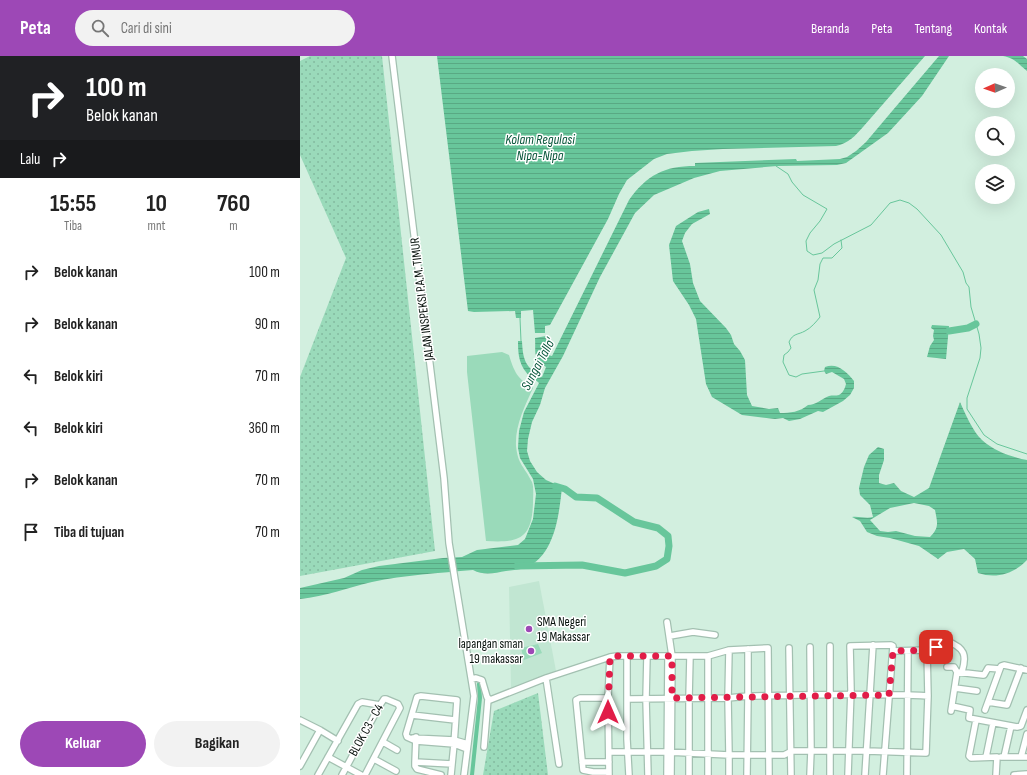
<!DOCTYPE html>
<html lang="id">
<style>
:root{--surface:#fff;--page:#f2f2f2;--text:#222;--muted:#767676;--accent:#9d48b6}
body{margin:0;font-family:"Sofia Sans Condensed",sans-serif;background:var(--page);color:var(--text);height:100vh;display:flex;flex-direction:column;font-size:15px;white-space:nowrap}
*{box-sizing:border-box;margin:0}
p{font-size:13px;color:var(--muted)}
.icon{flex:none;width:22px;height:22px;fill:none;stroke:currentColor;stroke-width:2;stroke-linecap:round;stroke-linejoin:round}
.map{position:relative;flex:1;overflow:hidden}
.sheet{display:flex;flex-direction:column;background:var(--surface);width:300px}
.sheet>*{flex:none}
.hud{background:#202124;color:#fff;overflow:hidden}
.needle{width:26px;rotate:268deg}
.tools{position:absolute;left:675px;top:12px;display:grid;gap:8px}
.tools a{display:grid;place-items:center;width:40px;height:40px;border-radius:50%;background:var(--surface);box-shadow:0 4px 16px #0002;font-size:20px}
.pin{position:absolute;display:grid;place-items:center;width:34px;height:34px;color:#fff;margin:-17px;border-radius:8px;box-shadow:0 2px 6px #0006}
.me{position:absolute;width:44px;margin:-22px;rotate:0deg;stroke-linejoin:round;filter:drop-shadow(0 0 3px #0008)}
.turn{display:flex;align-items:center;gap:14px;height:84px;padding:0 20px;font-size:18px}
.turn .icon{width:52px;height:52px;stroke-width:2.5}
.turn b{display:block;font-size:28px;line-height:34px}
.then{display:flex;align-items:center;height:38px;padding:0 20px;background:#0003;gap:8px;font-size:15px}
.eta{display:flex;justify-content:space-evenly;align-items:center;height:68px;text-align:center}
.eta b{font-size:24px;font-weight:700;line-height:28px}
.action{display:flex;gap:8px;margin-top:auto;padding:8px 20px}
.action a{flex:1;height:46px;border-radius:24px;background:var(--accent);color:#fff;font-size:16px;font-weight:700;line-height:46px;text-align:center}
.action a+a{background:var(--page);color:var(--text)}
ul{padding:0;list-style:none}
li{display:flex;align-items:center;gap:12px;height:52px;padding:0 20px}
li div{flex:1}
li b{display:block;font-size:15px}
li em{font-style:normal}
header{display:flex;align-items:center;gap:24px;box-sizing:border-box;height:56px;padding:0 20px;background:var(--accent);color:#fff}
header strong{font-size:19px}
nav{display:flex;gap:22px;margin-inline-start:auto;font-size:14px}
.search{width:280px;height:36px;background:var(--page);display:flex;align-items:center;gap:10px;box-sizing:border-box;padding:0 14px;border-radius:22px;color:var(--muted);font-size:15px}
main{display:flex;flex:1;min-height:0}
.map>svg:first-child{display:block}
.built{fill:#c1e6d2}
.grass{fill:url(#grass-dots)}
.park{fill:#9adaba}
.water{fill:url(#water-rules);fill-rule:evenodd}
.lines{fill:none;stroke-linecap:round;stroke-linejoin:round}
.stream{stroke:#68c69b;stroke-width:1}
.canal{stroke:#68c69b;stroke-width:4}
.river{stroke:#68c69b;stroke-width:7}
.minor-casing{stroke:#a3c0b1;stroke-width:8}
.minor{stroke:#fff;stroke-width:5.5}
.route{stroke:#e11d48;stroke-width:7;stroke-dasharray:0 12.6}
.poi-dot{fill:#9d48b6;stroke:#fff;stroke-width:1.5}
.labels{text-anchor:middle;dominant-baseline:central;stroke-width:3;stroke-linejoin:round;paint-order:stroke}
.street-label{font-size:13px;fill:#07110c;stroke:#fff}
.poi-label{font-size:13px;fill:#07110c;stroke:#fff;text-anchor:start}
.water-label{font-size:14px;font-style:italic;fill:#065539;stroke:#fff}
</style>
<header>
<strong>Peta</strong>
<div class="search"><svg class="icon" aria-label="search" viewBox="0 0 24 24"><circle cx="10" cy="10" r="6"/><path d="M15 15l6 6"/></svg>Cari di sini</div>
<nav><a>Beranda</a><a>Peta</a><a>Tentang</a><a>Kontak</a></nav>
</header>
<main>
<section class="sheet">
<div class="hud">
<div class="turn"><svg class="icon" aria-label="right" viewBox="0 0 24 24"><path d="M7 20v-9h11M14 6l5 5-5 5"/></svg><div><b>100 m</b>Belok kanan</div></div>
<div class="then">Lalu<svg class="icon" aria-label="right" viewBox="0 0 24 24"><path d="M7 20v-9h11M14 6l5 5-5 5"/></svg></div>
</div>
<div class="eta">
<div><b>15:55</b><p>Tiba</p></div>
<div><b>10</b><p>mnt</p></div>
<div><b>760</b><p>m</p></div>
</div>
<ul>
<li><svg class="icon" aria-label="right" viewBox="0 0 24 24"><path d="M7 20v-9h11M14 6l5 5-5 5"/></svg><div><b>Belok kanan</b></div><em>100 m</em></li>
<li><svg class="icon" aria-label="right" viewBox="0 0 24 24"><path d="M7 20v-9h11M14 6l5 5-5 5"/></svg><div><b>Belok kanan</b></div><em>90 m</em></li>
<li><svg class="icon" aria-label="left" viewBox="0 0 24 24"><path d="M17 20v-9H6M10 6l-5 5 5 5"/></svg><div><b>Belok kiri</b></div><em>70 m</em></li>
<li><svg class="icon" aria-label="left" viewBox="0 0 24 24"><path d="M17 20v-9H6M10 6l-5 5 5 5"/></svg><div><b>Belok kiri</b></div><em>360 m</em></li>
<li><svg class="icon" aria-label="right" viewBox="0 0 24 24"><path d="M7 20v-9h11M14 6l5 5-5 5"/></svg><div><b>Belok kanan</b></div><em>70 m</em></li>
<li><svg class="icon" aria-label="arrive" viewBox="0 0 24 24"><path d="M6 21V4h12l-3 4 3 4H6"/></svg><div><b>Tiba di tujuan</b></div><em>70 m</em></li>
</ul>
<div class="action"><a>Keluar</a><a>Bagikan</a></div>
</section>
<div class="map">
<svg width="727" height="719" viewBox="0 0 727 719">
<defs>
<pattern id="grass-dots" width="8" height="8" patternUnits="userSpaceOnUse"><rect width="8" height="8" fill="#9adaba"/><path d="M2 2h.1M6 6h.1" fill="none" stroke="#83ba9f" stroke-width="1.8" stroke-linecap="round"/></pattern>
<pattern id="water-rules" width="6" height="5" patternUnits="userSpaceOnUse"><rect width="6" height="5" fill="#68c69b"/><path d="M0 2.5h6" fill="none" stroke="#59a984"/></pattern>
</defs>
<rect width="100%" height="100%" fill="#d2efdf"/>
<path class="built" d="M239,525l17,90 -45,17 -2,-101z"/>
<path class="grass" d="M10,0h72l53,495 -135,25v-199l46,-119 -46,-103v-94z
M238,637l10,82h-65l11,-64z"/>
<path class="park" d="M202,296l7,3c5,16 8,24 24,33 -8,18 -18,37 -17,58 2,19 8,20 16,36 2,5 1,15 1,21 -1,36 -14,40 -47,38l-19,-169v-16z
M238,588l4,9 -18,7 -3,-12z"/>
<path class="water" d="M137,0h488l-62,71c-8,9 -14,16 -27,19l-113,3 -31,2 -25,3 -13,5 -27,21 -8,14 -11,25 -58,106 -5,1v7h-10l-2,-23 -12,1v7h-5l-1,-7 -41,1 -6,-1z
M639,0h10l-27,40 -34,37 -42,30 -9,2 -60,1 -57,5 -26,7 -40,17 -19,18 -35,64 -37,79 -18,32 -5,17 -8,17 -4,17 -1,12 3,10 7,11 9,8 16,7c-3,28 -7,69 -37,81 -6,2 -13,2 -19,3 -11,2 -22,5 -33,-1 -34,3 -68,5 -101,12 -25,6 -46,14 -72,17v-11l44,-10 18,-8 17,-4 64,-8 19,-1 15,-7 41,-5 7,-6 8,-20 3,-25 -3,-15 -13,-21 -2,-10 1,-17 5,-19 15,-29c-3,-3 -6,-4 -8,-6 -12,-10 -13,-22 -13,-36h4c1,19 3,26 20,36l4,-10c-14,-9 -10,-15 -11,-29l11,-2 1,16 1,3 4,1 77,-156c18,-25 35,-34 66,-34v-3l101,-4 1,2 43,-2 7,-2 9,-6 10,-9 27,-32z
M703,0h20l4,3v12c-9,-7 -12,-13 -24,-15z
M409,153l1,5 -18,10 -7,9 -3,8 8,23 3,19 7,18 26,27 5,7 3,9 6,7 5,9 2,35 5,11 17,3 9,-1 2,5c10,0 20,-1 28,-8 8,0 13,-6 21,-9 3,-1 7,0 10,-1 4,-2 6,-7 7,-11l-2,-5 -12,-7 -6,2 -2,-3 1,-4c12,-5 22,5 29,14v7l-4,7 -7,6 -20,11 -5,-1 -18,8 -11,2 -6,-3 -8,1 -33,-4 -30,-18 -6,-13 -10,-65 -7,-14 -16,-24 -4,-36 7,-19 22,-14z
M632,269l17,1 -3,33 -19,-2 3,-11 4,-6 -1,-4 1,-6 -3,-2z
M660,346c5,11 13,30 22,38 12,11 29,17 45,20v100c-13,14 -31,19 -49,13l-3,-14 -11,-10 -17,3 -9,7 -19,-13 -29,-8 -13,-2 -10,-4 -7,-11 -8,-4c7,-1 14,2 21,0l-3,-12 -10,-10 -1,-7 5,-21 5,-12 9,-8 6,2v11l-5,15v8l7,2 8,-2 7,8 13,6 15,-9zM614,447l15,3 6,4c2,11 5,18 -5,27l-15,-1 -19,-5 -8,1 -8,-1 -10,-11 20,-12z"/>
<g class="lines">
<path class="stream" d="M476,110l12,8 4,8 11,13 24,14 -7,12 -10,12 -4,8 1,10 6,4 9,-2 12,-9 37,-19 19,-22 10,-3 9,3 8,6 24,26 22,37 3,11 3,4 2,20 8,27 2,14 -1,10 -13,40v11l17,26 13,9 30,10
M220,262l1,23
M524,315l-22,3 -6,3 -7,-2 -6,-13 1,-7 4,-3 3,-4 -2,-6c4,-9 9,-7 16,-11 6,-3 11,-9 15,-14l-6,-27 4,-10 2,-16 3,-6h9l10,-10 -1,-8"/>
<path class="canal" d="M172,719l8,-77 -1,-14"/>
<path class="river" d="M649,275l19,-3 8,-4
M217,510l65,-1 43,8 31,-7 11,-7 2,-13 -1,-10 -10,-8 -24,-6 -37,-24 -21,-1 -11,-8 -10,-3"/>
<defs>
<path id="minor" d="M92,0l52,422 5,65 25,153 -10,79
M367,566l5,34 -1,119
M370,580l23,-4 22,3
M530,590v129
M489,592l2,127
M448,593v47c60,-1 120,-3 180,0l-2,57 -59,-2h-56l-1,-104
M429,594l39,-2 1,127
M627,594l1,46
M593,595l34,-1 9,-3 11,-6c18,7 20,14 15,31
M327,600v83l2,36
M347,600l-1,43 2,76
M408,600v119
M647,611h7l3,5
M246,622l13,86
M172,623l4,-1 6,2 5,17 3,3 56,-22 64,-21 7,-1h91l21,-6 -1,48 -101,1
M655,632l22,3
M308,642h-28l-4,2 7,70 10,2h16
M688,646l19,3 14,-37
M652,650l18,4 -1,8 48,9 4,-1 6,-16
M685,654l16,-44 3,-1 23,5
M651,655l6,-39 26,3h1l4,-7 12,1
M112,659l43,5
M0,664l20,10 18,11
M676,664l-7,36 2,2 26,-1 -1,18
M116,681l-1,25 37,2
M113,682l41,2 14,4
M83,686l14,8
M184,691l4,-48
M309,696h59l61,3 -1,-57 20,-2 -1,79
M28,701l33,18
M686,701l7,-34
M701,701h26
M704,701l7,-31
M721,701l6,-23
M74,703l22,12
M115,706v4l2,3 24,6
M282,706h27
M0,710l20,-36
M18,719l40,-71 4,-2 18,3
M42,719l38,-70 4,-6h2l12,5 2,4 -35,67
M151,719l3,-31 3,-44 -36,-4 -4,1 -11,37 1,3 9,4 38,3 13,5
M309,719l-1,-77 2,-41
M367,719l1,-119
M389,719v-77l1,-42
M429,719v-20h55l8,-4h19l-1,24
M548,719l3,-85 -1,-44 41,-1 2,1 -10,129
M565,719l8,-130
M607,719l1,-124
M714,719l13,-1"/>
</defs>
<use href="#minor" class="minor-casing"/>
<use href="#minor" class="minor"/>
</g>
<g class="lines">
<path class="route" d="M308,656l2,-55 7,-1h55v42l217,-3 4,-44 34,-1 9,-3"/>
</g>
<g class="poi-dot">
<circle cx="229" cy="573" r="4"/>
<circle cx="231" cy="595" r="4"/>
</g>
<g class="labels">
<g class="street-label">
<text transform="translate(122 243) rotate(-97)">JALAN INSPEKSI P.A.M. TIMUR</text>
<text transform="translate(66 674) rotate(-61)">BLOK C3 - C4</text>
</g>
<g class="poi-label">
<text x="237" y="566">SMA Negeri<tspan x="237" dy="15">19 Makassar</tspan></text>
<text x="223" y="588" text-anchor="end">lapangan sman<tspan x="223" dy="15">19 makassar</tspan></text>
</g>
<g class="water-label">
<text x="240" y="83">Kolam Regulasi<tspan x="240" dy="16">Nipa-Nipa</tspan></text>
<text transform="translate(238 308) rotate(-62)">Sungai Tallo'</text>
</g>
</g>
</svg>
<div class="tools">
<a><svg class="needle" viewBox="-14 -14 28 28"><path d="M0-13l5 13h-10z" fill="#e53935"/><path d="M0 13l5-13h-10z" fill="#767676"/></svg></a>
<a><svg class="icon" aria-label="search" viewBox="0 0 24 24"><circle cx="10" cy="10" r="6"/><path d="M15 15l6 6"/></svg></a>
<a><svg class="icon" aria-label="layers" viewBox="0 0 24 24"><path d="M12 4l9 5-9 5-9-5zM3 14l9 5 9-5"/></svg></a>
</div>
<div class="pin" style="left:636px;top:591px;background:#d93025"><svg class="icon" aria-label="arrive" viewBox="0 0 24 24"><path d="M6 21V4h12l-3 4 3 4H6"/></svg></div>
<svg class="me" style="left:308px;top:656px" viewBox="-20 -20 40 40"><path d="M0-17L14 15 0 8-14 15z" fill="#e11d48" stroke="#fff" stroke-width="4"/></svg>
</div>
</main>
